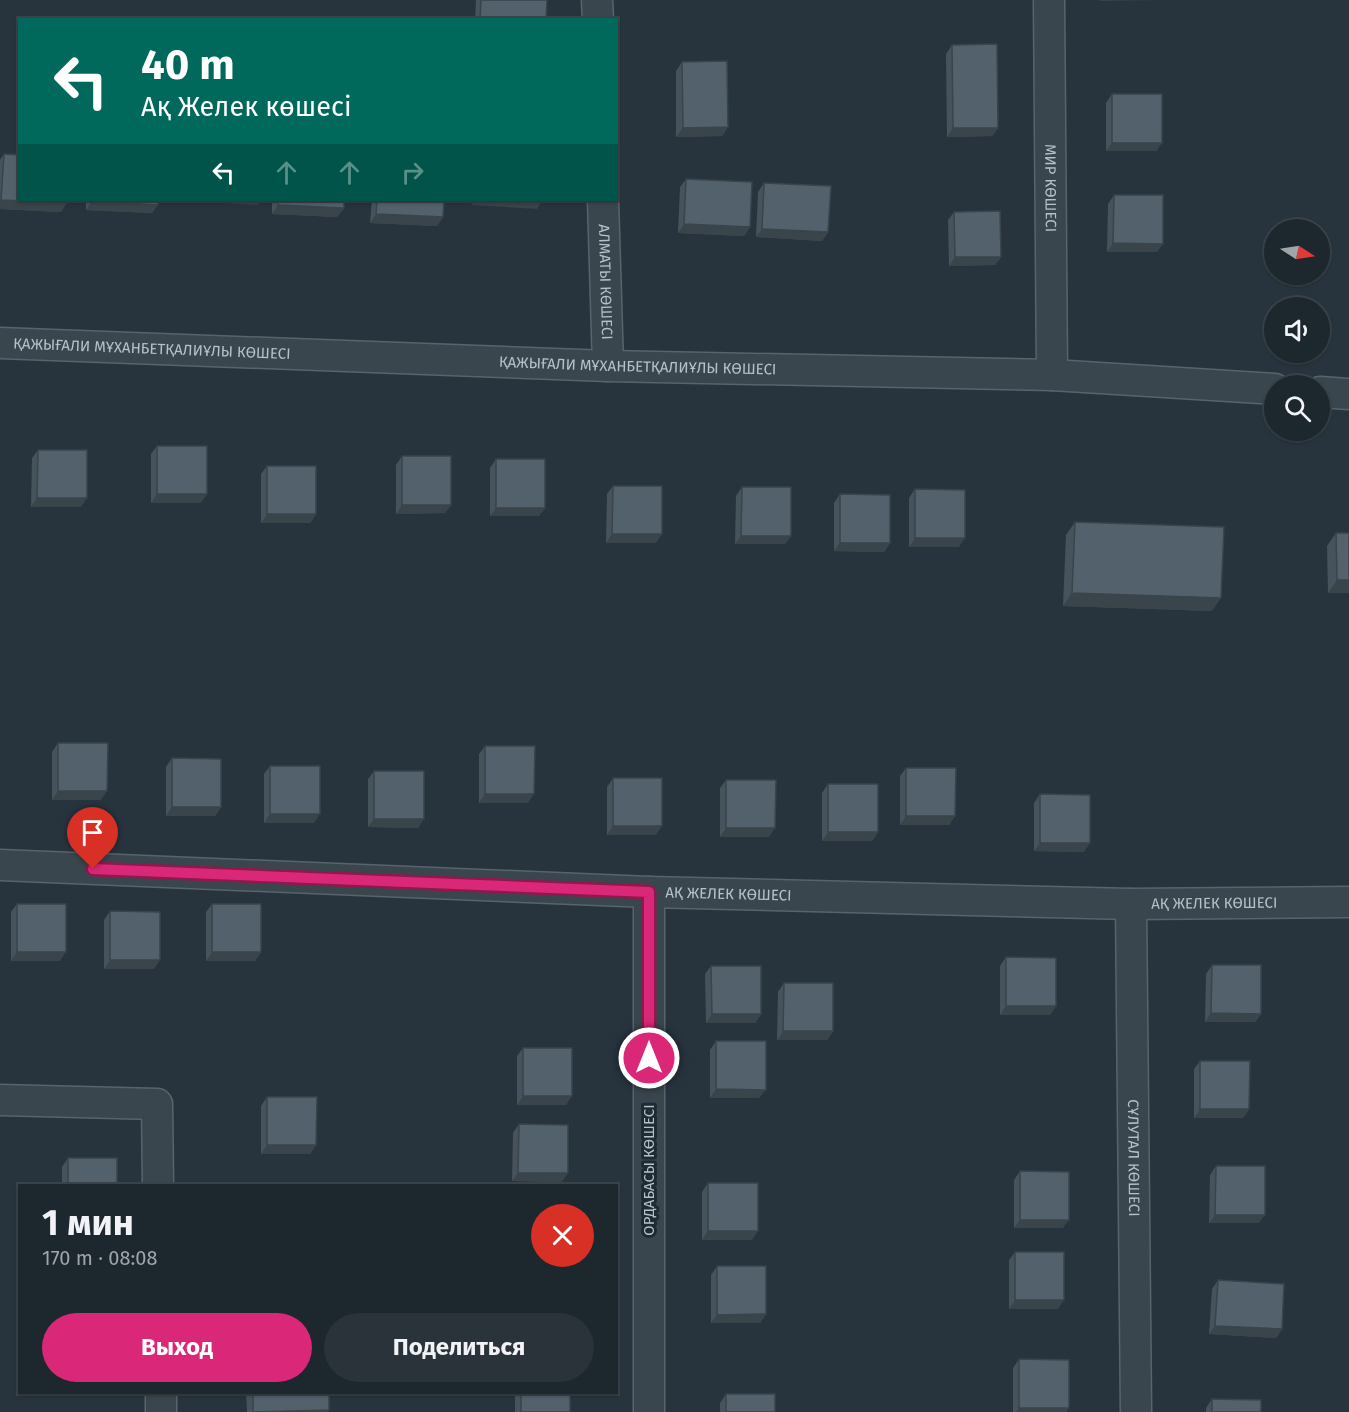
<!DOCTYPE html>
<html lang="ru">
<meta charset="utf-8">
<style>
:root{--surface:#1d272e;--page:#2a333a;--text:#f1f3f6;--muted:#a0a5aa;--line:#3b444a;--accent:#db2777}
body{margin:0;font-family:"Fira Sans",sans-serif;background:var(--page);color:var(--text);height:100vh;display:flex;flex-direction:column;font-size:22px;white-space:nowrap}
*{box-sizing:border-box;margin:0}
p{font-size:20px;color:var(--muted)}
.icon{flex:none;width:33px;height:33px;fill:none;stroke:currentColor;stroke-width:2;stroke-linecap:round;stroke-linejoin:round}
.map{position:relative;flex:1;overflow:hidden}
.details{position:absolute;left:18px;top:1184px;width:600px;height:210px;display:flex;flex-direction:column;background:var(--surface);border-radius:0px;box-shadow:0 2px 4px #0004,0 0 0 2px var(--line)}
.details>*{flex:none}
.guide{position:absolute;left:18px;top:18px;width:600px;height:183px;border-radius:0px;box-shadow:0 2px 4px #0004,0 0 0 2px var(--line);background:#00695c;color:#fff;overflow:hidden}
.needle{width:39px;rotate:102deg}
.fabs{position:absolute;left:1264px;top:219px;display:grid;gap:12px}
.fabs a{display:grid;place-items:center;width:66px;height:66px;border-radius:50%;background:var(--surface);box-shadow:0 2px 4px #0004,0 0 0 2px var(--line);font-size:30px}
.pin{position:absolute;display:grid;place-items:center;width:51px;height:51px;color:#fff;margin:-62px -26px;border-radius:50% 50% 50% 0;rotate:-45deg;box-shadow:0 0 6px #0007}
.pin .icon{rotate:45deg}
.me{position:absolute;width:66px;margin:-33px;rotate:0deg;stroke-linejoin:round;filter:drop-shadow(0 0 4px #0008)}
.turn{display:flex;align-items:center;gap:21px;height:126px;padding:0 24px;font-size:27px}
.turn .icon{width:78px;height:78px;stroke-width:2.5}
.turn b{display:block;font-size:42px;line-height:51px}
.lanes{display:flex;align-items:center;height:57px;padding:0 24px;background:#0003;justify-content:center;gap:30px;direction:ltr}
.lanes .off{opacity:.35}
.round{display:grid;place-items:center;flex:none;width:63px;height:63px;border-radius:32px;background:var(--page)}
.head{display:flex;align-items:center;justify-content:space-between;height:102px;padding:0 24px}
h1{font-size:36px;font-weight:700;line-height:45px}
.cta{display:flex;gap:12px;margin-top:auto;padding:12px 24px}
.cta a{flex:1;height:69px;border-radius:36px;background:var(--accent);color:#fff;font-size:24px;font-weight:700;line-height:69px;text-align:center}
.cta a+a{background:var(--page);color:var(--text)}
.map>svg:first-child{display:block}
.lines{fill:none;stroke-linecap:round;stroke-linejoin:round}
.minor-casing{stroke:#58646c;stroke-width:33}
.minor{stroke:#3a464e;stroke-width:30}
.wall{fill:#47535c}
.shaded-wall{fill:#39444b}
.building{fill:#52616b;stroke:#39444b;stroke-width:1.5}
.route-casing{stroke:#8e194d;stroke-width:15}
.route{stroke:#db2777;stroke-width:10}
.labels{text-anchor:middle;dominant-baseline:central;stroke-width:6;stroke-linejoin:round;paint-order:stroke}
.street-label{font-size:15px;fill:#b7c1c9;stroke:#1f2b33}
</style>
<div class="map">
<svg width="1349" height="1412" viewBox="0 0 1349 1412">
<rect width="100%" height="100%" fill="#27343e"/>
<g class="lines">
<defs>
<g id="minor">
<path d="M597,0l1,20"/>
<path id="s1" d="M1049,0l3,375"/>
<path id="s2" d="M603,200l5,166"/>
<path id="s3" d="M0,343l608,23 444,9 223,14"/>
<path d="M1320,392l29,2"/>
<path id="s4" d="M0,865l649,27 482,12 218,-2"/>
<path d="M649,892v520"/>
<path id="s5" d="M1131,904l5,508"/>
<path d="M0,1100l157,4 1,81"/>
<path d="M161,1392v20"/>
</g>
</defs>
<use href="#minor" class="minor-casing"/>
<use href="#minor" class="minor"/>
</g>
<path class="wall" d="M476,0h71l-1,20h-71z
M952,45l46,83 -6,8 -45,1 -1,-83z
M682,62l46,65 -6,9 -46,1v-66z
M1112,94l50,49 -6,8h-50v-48z
M4,154l57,58 -61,-3v-49z
M686,179l64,48 -6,9 -66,-3 2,-46z
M764,183l64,49 -6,9 -66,-4 2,-45z
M1114,195l43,57h-50l1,-48z
M86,200h72l-6,13 -66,-3z
M272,200h72v8l-7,9 -65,-3z
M372,200h72l-1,17 -6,9 -67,-3z
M954,212l47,45 -6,8 -46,1 -1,-46z
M157,446l44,57h-50v-49z
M38,450l43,57h-50l1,-49z
M402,456l49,49 -6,8 -49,1v-49z
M496,459l49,49 -6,8h-49v-48z
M267,466l49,48 -6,9h-49v-49z
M613,486l43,57h-50l1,-49z
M742,487l49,49 -6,8h-50l1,-48z
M915,489l44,58h-50v-49z
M840,494l50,49 -6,9 -50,-1v-48z
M1075,522l137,89 -149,-5 3,-71z
M1336,533l13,60h-21l-1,-47z
M58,743l43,57h-49v-48z
M485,746l43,57h-49v-49z
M172,758l49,49 -6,9h-49v-49z
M270,766l44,57h-50v-49z
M906,768l49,48 -6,9h-49v-49z
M374,771l44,57 -50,-1v-48z
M613,778l43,57h-49v-48z
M726,780l43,57h-49v-49z
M828,784l50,48 -6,9h-50v-48z
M1040,794l44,58 -50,-1v-48z
M17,904l43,57h-49v-49z
M212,904l49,48 -6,9h-49v-49z
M110,911l44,58h-50v-49z
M1006,957l50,49 -6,9h-50v-49z
M1212,965l49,49 -6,8h-50l1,-48z
M711,966l50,48 -6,9h-49l-1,-49z
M784,983l49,48 -6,9h-50l1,-48z
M716,1041l43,57h-49v-48z
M523,1048l43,57h-49v-49z
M1200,1061l49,48 -6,9h-49v-49z
M267,1097l49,48 -6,9h-49v-48z
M519,1124l43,58 -50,-1 1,-48z
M68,1158l49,27h-55v-18z
M1216,1166l43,57h-50l1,-48z
M1020,1171l43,57h-49v-48z
M708,1183l44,57h-50v-48z
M1015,1252l43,57h-49v-49z
M717,1266l49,48 -6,9h-49v-48z
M1218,1280l64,49 -6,9 -67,-4 3,-45z
M1019,1359l50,49 -3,4h-53v-44z
M246,1392h83l-1,20h-81z
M515,1392h55v20h-55z
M726,1394l49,18h-55v-9z
M1212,1399l49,13h-55v-4z"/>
<path class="shaded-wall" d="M1100,0h59l-60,1z
M728,127l-6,9 -46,1 7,-9z
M953,128h45l-6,8 -45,1z
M1112,143h50l-6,8h-50z
M1,200l66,3 -6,9 -61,-3v-7z
M193,200h68l-3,5 -66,-4z
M475,200h68l-6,9 -66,-4z
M92,201l66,4 -6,8 -66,-3z
M278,205l66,3 -7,9 -65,-3z
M376,214l67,3 -6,9 -67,-3z
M684,224l66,3 -6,9 -66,-3z
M762,229l66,3 -6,9 -66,-4z
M1113,243l50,1 -6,8h-50z
M955,257h46l-6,8 -46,1z
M157,494h50l-6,9h-50z
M37,498h50l-6,9h-50z
M402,505h49l-6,8 -49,1z
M496,508h49l-6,8h-49z
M267,514h49l-6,9h-49z
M612,534h50l-6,9h-50z
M741,536h50l-6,8h-50z
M915,538h50l-6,9h-50z
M840,543h50l-6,9 -50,-1z
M1337,580h12v13h-21z
M1072,593l149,5 -9,13 -149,-5z
M58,791h49l-6,9h-49z
M485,794h49l-6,9h-49z
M172,807h49l-6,9h-49z
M270,814h50l-6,9h-50z
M906,816h49l-6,9h-49z
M374,819h50l-6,9 -50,-1z
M613,826h49l-6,9h-49z
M726,828h49l-6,9h-49z
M828,832h50l-6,9h-50z
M1040,843h50l-6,9 -50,-1z
M17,952h49l-6,9h-49z
M212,952h49l-6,9h-49z
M110,960h50l-6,9h-50z
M1006,1006h50l-6,9h-50z
M1211,1013l50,1 -6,8h-50z
M712,1014h49l-6,9h-49z
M783,1031h50l-6,9h-50z
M716,1089l50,1 -7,8h-49z
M523,1096h49l-6,9h-49z
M1200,1109h49l-6,9h-49z
M267,1145h49l-6,9h-49z
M518,1173h50l-6,9 -50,-1z
M1215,1215h50l-6,8h-50z
M1020,1220h49l-6,8h-49z
M708,1231h50l-6,9h-50z
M1015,1300h49l-6,9h-49z
M766,1314l-6,9h-49l6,-8z
M1215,1326l67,3 -6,9 -67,-4z
M1019,1408h50l-3,4h-50z
M329,1410l-1,2h-76h1z"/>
<path class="building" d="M481,0h66l-1,20h-66z
M997,44l1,84h-45l-1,-83z
M727,61l1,66 -45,1 -1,-66z
M1112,94h50v49h-50z
M4,154l16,1v45h48l-1,3 -66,-3z
M686,179l66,3 -2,45 -66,-3z
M764,183l67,3 -3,46 -66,-3z
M1114,195h49v49l-50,-1z
M92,200h66v5l-66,-4z
M278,200h66v8l-66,-3z
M377,200h67l-1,17 -67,-3z
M1000,211l1,46h-46l-1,-45z
M157,446h50v48h-50z
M38,450h49v48h-50z
M402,456h49v49h-49z
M496,459h49v49h-49z
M267,466h49v48h-49z
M613,486h49v48h-50z
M742,487h49v49h-50z
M915,489l50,1v48h-50z
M840,494l50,1v48h-50z
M1075,522l149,5 -3,71 -149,-5z
M1336,533h13v47h-12z
M58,743h50l-1,48h-49z
M485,746h50l-1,48h-49z
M172,758l49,1v48h-49z
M270,766h50v48h-50z
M906,768h50l-1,48h-49z
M374,771h50v48h-50z
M613,778h49v48h-49z
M726,780h50l-1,48h-49z
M828,784h50v48h-50z
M1040,794l50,1v48h-50z
M17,904h49v48h-49z
M212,904h49v48h-49z
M110,911l50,1v48h-50z
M1006,957l50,1v48h-50z
M1212,965h49v49l-50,-1z
M711,966h50v48h-49z
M784,983h49v48h-50z
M716,1041h50v49l-50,-1z
M523,1048h49v48h-49z
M1200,1061h50l-1,48h-49z
M267,1097h50l-1,48h-49z
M519,1124l49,1v48h-50z
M68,1158h49v27h-49z
M1216,1166h49v49h-50z
M1020,1171l49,1v48h-49z
M708,1183h50v48h-50z
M1015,1252h49v48h-49z
M717,1266h49v48l-49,1z
M1218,1280l66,4 -2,45 -67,-3z
M1019,1359l50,1v48h-50z
M253,1392h76v18l-76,2z
M521,1392h49v20h-49z
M726,1394h49v18h-49z
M1212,1399l49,1v12h-49z"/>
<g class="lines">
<defs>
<path id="route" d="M93,869l556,23v166"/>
</defs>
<use href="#route" class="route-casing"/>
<use href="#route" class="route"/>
</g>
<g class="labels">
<g class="street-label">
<text stroke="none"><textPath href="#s1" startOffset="188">МИР КӨШЕСІ</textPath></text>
<text stroke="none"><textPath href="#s2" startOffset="82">АЛМАТЫ КӨШЕСІ</textPath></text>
<text stroke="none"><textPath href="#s3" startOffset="152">ҚАЖЫҒАЛИ МҰХАНБЕТҚАЛИҰЛЫ КӨШЕСІ</textPath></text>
<text stroke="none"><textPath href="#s3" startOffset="638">ҚАЖЫҒАЛИ МҰХАНБЕТҚАЛИҰЛЫ КӨШЕСІ</textPath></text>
<text stroke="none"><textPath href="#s4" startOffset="729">АҚ ЖЕЛЕК КӨШЕСІ</textPath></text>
<text stroke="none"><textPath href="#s4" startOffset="1215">АҚ ЖЕЛЕК КӨШЕСІ</textPath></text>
<text stroke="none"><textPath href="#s5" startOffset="254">СҰЛУТАЛ КӨШЕСІ</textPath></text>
<text transform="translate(649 1170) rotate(-90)">ОРДАБАСЫ КӨШЕСІ</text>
</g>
</g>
</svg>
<div class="fabs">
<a><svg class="needle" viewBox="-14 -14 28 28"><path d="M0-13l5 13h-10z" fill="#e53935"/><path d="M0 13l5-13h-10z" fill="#a0a5aa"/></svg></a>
<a><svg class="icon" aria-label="sound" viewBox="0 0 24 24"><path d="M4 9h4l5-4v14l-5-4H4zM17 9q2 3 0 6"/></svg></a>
<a><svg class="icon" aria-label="search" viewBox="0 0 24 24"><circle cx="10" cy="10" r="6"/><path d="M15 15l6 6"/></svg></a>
</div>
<div class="pin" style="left:93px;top:869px;background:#d93025"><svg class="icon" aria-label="arrive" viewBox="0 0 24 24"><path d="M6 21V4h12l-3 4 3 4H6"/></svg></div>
<svg class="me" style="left:649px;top:1058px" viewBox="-20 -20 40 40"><circle r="17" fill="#db2777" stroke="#fff" stroke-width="3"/><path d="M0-11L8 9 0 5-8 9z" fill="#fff"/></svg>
<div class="guide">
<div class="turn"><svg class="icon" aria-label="left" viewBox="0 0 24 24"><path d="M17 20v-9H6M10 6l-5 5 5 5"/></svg><div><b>40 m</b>Ақ Желек көшесі</div></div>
<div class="lanes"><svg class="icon" aria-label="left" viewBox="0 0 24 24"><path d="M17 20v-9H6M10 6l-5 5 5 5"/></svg><svg class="icon off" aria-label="ahead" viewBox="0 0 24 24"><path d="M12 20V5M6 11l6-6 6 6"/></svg><svg class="icon off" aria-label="ahead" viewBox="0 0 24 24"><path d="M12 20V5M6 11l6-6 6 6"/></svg><svg class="icon off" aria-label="right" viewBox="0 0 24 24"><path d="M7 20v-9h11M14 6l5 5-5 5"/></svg></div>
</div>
<section class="details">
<div class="head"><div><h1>1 мин</h1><p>170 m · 08:08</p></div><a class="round" style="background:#d93025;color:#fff"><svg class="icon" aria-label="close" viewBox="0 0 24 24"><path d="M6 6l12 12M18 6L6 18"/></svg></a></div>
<div class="cta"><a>Выход</a><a>Поделиться</a></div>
</section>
</div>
